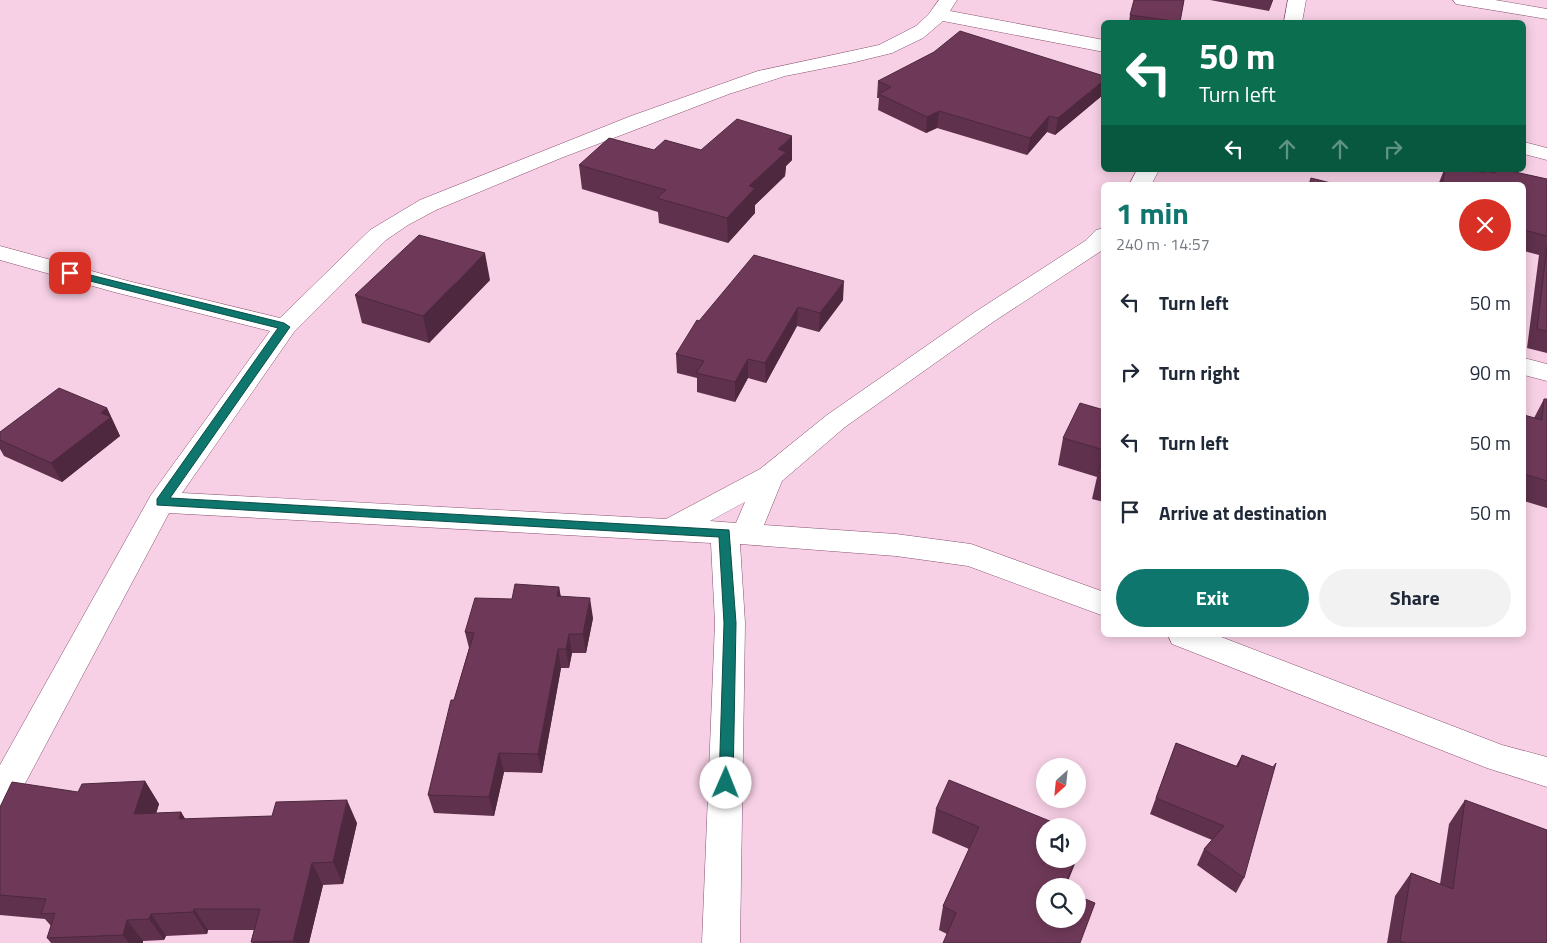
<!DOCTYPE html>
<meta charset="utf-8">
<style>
:root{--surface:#fff;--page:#f2f2f3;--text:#1f2937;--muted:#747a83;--accent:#0f766e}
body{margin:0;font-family:"Titillium Web",sans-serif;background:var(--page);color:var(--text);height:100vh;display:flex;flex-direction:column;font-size:19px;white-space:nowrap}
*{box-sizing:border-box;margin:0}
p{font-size:16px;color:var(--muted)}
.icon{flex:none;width:28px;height:28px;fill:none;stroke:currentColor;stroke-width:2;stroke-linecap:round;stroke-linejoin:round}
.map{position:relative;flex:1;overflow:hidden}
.sheet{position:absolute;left:1101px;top:182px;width:425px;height:455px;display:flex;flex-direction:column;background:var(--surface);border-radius:8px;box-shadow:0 2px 12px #0003}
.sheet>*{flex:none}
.top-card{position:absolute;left:1101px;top:20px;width:425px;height:152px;border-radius:8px;box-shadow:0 2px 12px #0003;background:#0b6e4f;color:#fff;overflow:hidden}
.needle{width:32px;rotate:207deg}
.buttons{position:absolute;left:1036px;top:758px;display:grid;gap:10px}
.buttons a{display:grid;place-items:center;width:50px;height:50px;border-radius:50%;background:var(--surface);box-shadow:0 2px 12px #0003;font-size:25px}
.pin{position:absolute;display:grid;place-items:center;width:42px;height:42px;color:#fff;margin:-21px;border-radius:10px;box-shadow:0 2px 8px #0006}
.me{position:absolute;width:55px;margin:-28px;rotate:1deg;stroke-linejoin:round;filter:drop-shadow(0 0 4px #0008)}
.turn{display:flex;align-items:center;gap:18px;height:105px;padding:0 15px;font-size:22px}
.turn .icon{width:65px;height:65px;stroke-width:2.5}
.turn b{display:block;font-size:35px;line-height:42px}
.lanes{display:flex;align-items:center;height:48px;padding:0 15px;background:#0003;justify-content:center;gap:25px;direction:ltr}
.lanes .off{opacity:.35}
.round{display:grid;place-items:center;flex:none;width:52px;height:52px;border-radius:26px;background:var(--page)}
.overview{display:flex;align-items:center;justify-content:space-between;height:85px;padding:0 15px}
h1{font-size:30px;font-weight:700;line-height:38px;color:var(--accent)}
.action{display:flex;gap:10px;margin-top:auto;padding:10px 15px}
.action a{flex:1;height:58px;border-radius:30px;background:var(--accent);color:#fff;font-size:20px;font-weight:700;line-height:58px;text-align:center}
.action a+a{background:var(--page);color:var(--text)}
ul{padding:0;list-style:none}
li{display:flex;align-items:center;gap:15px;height:70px;padding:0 15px}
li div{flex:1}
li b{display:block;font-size:19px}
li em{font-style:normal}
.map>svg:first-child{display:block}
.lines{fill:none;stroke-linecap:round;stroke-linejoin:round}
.street-casing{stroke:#895171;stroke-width:1}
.street{fill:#fff;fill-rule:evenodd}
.wall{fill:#5f314c}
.shaded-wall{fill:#4d283e}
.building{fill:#6e3958;stroke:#4d283e}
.route{fill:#0f766e;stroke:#0a4d48}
</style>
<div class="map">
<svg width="1547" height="943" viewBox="0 0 1547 943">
<rect width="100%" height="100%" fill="#f7d0e5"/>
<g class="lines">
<defs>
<path id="street" d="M939,0h18l-7,11 154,29v12l-161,-31 -20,17 -31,15 -41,10 -66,13 -56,18 -168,64 -125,52 -28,15 -22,15 -92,92 -112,161 484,26 94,-50 67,-54 148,-103 110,-71 11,-11 8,-2v20l-3,3 -108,71 -148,105 -63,54 -18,44 132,9 75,10 133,48v24l-136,-50 -72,-10 -156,-12 5,79 -5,320h-38l13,-320 -4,-80 -542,-30 -157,295 -12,4v-47l151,-270 119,-164 -156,-39 -114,-32v-14l128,35 152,37 90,-88 50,-30 211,-84 127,-45 121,-26 37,-19 12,-11zM745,502l-9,21 -26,-2z
M1288,0h18l-4,22h-18z
M1453,0h42l52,9v10l-85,-14 -6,-1z
M1524,142l23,6v12l-23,-6z
M1137,170h22l-8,15h-22z
M1524,358l23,6v17l-23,-6z
M1168,635h48l286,110 45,12v30l-60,-19 -315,-124z"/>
</defs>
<use href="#street" class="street-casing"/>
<use href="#street" class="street"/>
</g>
<path class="wall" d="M1184,0l-4,22h-51l1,-7z
M1210,0h63l-4,11z
M878,81l226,13 -49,41 -8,-3 -20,23 -90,-27 -11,5 -48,-23 1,-12h-2z
M654,150h47l91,10 -6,6 -1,10 -30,29v8l-27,30 -69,-20 -1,-11 -76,-23 -3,-24z
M1444,170h27l15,3v-2l7,2 1,-3h12l41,9v174l-20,-5 12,-93 -15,-4v-66h-86z
M490,280l-61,63 -67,-20 -7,-28z
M843,300l-24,32 -22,-6 -31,57 -18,-5 -13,24 -38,-10v-14l-20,-5 -1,-19 23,-33z
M1544,399h3v109l-23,-7v-86l10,3z
M107,408l13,28 -58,46 -58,-26 -4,-7v-17z
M1104,410v92l-12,-3 5,-22 -39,-12 5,-27z
M559,587l2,10 32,21 -7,35h-14l-3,15h-8l-19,105 -38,-1 -10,44 -60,-3 -6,-18 26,-95 15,-52 -4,-16 47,-33z
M1176,743l60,23 6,-11 2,123 -8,15 -39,-28 7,-16 8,-9 -62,-26z
M145,781l14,23 -3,9 25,-1 4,7 172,4 -14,61 -20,1 -14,58h-57l-1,-1 3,-12h-46l-1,4 -41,2 -2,4 -21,1v2h-92l-4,-5 4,-12 -6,-7 -45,-4v-108z
M1465,800l82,143h-160l8,-47 16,-23 29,11 9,-60z
M936,809l126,17 -115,108 -8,-4 4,-24 26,-57 -37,-16z"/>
<path class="shaded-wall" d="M1272,0h1l-4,11z
M1104,80v14l-49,41 3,-17z
M939,111l-2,17 -11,5 1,-16z
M1049,116l-2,16 -20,23 3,-17z
M792,136v24l-6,6 -1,10 -30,29v8l-27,30 -1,-25 22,-32 29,-37z
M485,253l5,27 -61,63 -6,-27z
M844,281l-1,19 -24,32 1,-19z
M798,307l-1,19 -31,57 -1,-20z
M748,359v19l-13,24v-20z
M107,408l13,28 -58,46 -11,-19 50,-50z
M559,587l3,19 -5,-10z
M590,598l3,20 -7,35 -3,-19z
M569,634l3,19 -3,15 -3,-19z
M558,649l3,19 -19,105 -4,-19z
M499,753l5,19 -10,44 -5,-19z
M145,781l14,23 -10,33 -15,-23z
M347,800l10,23 -14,61 -10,-22z
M181,812l14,23 -16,-16z
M1075,859h2l-11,27h-1z
M312,863l11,22 -14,58h-15l-1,-2z
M194,909l14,21 -1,4 -14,-22z
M151,914l15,22 -2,4 -15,-21z
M127,920l16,21v2h-14l-6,-8z"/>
<path class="building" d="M1134,0h50l-4,22 -50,-7z
M960,31l144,45v4l-46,38 -9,-2 -19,22 -91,-27 -12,6 -48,-23 12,-7 -13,-6 56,-29z
M737,119l55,17 -14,13 8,3 -37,34 6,2 -28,30 -70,-20 9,-8 -87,-25 30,-27 45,12 11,-10 36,10z
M1445,170h26l15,3v-2l9,2v-3h11l41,9v57l-23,-6v-45h-82z
M1311,178l28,7h-30z
M419,235l66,18 -62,63 -68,-21z
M1547,246v85l-10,-2z
M754,255l90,26 -24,32 -22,-6 -33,56 -17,-4 -13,23 -39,-9 8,-12 -28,-7 21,-34 2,1z
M59,388l48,20 -6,5 10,4 -60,46 -51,-23v-8z
M1544,399h3v82l-23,-7v-59l18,5z
M1080,403l24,7v40l-41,-12z
M1104,459v15l-6,-2z
M515,584l44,3 -2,9 33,2 -7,36h-14l-3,15h-8l-20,105 -39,-1 -10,44 -61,-2 23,-95h3l20,-67 -9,-1 10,-34 37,1z
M1176,743l62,24 4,-12 31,12 3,-4 -32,115 -40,-29 20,-23 -68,-28z
M949,780l113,46h-17v33h30l-10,27h-20v33h33v-23l17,7 -15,40h-137l13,-30 -13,-7 36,-79 -43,-18z
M145,781l-11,33 47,-2 -2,7 93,-3 4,-14 71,-2 -14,62 -21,1 -19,78 -42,1 9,-33h-66l-1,3 -42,2 -2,5 -22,1 -4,15 -76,3 8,-25 -14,1 5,-15 -46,-4v-88l12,-25 66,10 4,-8z
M1465,800l82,30v113h-142l-5,-2 11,-68 42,16z
M1078,832l6,3 -6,18z"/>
<path class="route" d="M70,270l214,53 6,4 -120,171 559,32 7,93 -3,160 -2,4 -5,2 -5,-2 -2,-4 5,-160 -5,-86 -562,-32v-6l121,-171 -212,-53v-4z"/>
</svg>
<div class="buttons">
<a><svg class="needle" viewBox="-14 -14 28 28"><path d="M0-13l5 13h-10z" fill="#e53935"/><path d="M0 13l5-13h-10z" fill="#747a83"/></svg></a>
<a><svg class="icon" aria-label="sound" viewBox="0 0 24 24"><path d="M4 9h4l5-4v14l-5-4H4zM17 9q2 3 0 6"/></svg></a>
<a><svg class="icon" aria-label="search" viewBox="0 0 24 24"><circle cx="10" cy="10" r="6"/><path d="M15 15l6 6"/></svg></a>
</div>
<div class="pin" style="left:70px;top:273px;background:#d93025"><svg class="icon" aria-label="arrive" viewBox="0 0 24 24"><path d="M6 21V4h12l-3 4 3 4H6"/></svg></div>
<svg class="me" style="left:726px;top:783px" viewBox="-20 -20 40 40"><circle r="19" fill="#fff"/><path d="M0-13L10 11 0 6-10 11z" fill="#0f766e"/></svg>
<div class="top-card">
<div class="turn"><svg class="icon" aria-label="left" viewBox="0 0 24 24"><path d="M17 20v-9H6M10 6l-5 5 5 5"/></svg><div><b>50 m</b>Turn left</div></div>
<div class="lanes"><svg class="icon" aria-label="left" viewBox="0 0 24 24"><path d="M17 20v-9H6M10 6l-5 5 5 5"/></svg><svg class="icon off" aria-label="ahead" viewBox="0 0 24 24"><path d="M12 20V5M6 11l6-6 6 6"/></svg><svg class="icon off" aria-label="ahead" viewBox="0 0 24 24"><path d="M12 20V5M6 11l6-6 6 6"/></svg><svg class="icon off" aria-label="right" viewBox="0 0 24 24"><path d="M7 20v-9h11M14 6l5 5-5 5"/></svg></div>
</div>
<section class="sheet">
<div class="overview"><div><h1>1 min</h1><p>240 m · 14:57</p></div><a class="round" style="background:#d93025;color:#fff"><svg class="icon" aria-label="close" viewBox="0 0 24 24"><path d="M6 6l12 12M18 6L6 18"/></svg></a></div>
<ul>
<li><svg class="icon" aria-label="left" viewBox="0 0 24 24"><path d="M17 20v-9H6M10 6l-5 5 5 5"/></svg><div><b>Turn left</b></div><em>50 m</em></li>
<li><svg class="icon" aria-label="right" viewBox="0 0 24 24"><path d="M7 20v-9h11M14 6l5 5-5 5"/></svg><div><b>Turn right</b></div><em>90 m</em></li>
<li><svg class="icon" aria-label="left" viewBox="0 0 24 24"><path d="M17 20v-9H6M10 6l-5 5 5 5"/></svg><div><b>Turn left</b></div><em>50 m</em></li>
<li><svg class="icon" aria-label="arrive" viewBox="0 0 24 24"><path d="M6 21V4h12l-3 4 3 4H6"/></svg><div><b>Arrive at destination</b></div><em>50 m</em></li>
</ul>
<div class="action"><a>Exit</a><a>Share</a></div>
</section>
</div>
